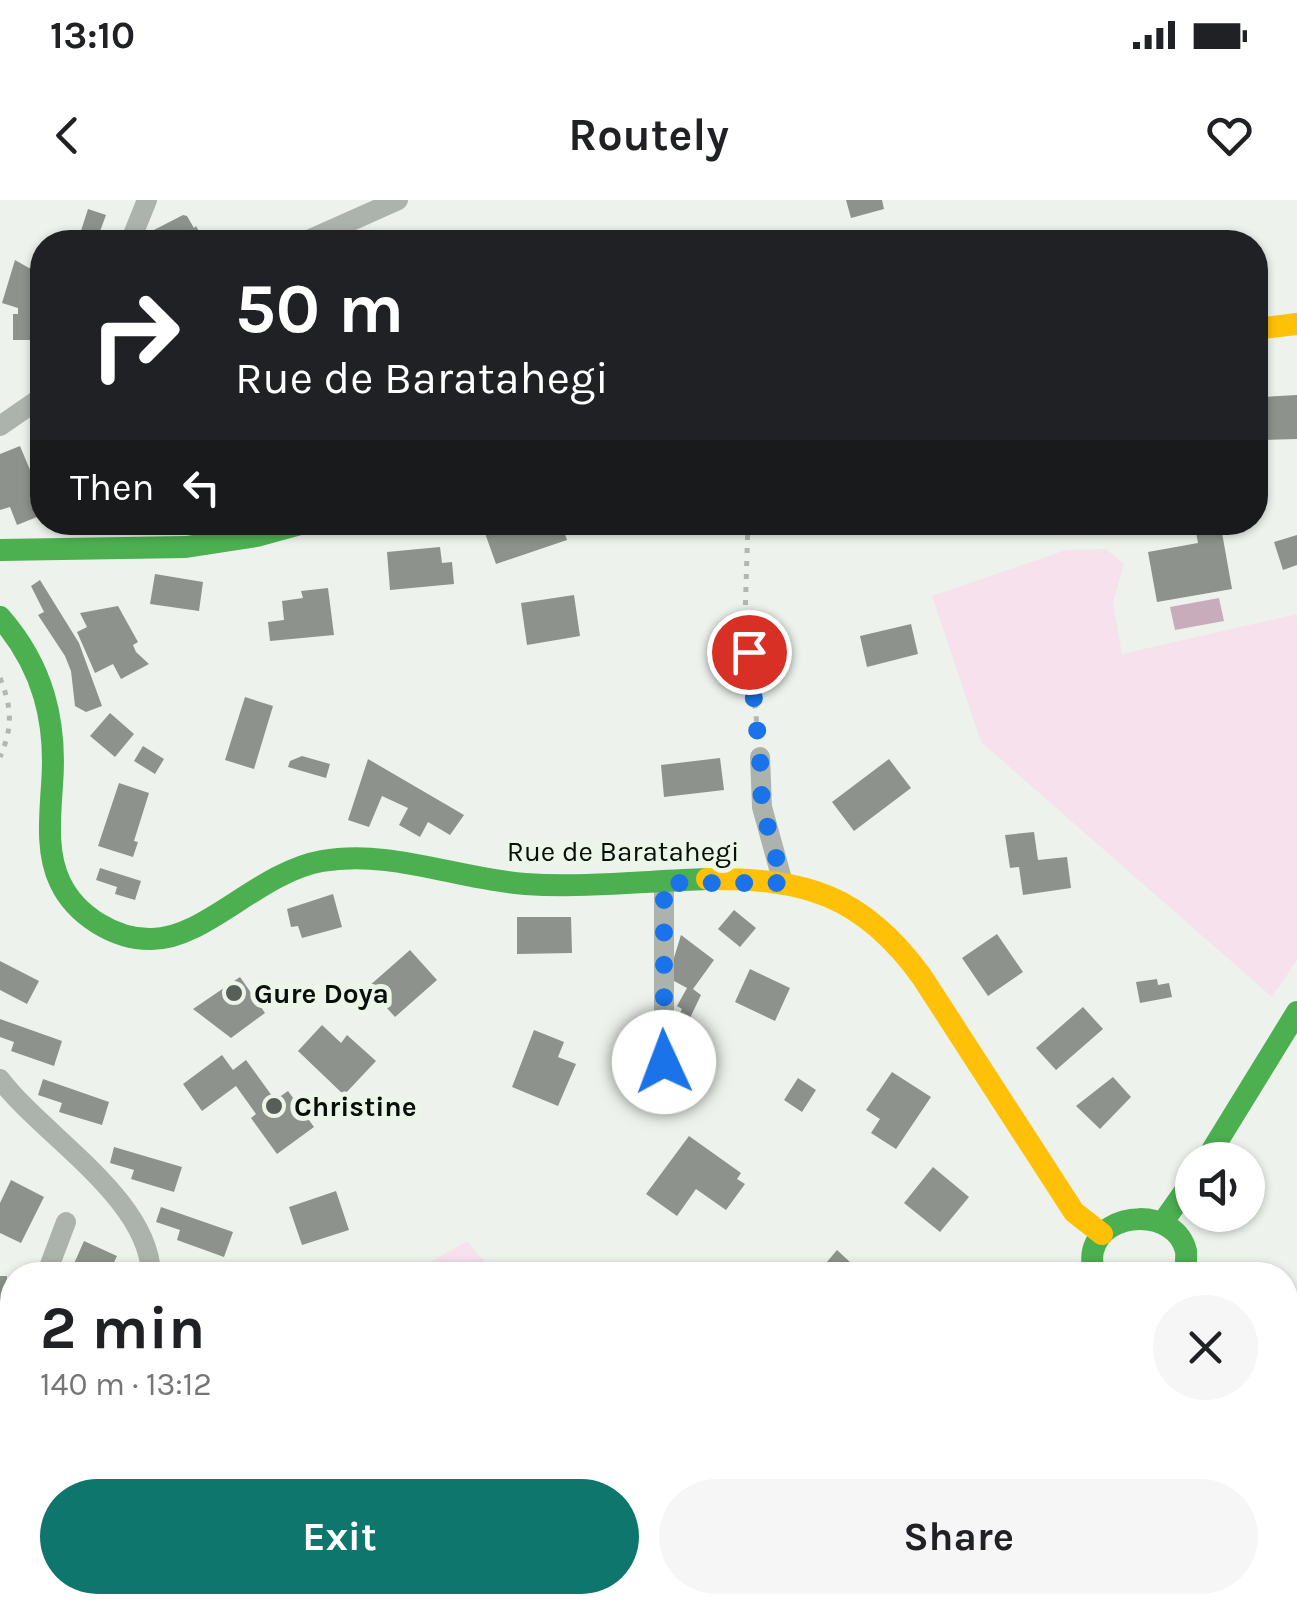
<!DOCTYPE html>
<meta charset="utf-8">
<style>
:root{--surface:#fff;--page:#f6f6f6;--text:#202124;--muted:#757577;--accent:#0f766e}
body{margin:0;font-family:Karla,sans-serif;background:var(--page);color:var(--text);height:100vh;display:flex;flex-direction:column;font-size:38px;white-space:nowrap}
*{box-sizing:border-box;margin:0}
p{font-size:32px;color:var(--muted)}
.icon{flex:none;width:55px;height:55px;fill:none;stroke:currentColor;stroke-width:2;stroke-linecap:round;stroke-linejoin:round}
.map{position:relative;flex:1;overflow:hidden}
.drawer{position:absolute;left:0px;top:1062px;width:1298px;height:352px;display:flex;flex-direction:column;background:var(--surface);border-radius:40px 40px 0 0;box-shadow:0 2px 8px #0004}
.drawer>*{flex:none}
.banner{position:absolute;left:30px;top:30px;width:1238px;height:305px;border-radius:40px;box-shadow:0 2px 8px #0004;background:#202124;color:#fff;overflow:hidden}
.tools{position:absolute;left:1175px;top:942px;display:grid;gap:20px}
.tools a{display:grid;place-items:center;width:90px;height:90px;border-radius:50%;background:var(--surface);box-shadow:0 2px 8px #0004;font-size:50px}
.pin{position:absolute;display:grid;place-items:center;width:85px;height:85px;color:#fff;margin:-42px;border:5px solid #fff;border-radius:50%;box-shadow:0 2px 10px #0007}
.me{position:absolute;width:110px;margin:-55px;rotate:358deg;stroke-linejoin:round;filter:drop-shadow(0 0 8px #0008)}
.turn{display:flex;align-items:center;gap:35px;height:210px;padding:0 40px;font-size:45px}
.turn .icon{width:130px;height:130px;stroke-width:2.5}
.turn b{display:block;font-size:70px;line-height:85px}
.then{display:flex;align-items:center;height:95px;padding:0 40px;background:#0003;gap:20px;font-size:38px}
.round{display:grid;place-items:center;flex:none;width:105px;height:105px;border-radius:52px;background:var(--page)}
.overview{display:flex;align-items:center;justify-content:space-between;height:170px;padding:0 40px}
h1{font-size:60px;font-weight:700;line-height:75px}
.cta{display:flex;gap:20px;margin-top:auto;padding:20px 40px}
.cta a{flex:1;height:115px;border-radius:60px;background:var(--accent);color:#fff;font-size:40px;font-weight:700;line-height:115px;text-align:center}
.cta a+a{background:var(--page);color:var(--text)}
.status{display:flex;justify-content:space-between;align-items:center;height:70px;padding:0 50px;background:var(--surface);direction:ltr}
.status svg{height:28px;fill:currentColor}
header{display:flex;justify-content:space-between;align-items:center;height:130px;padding:0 40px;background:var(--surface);font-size:45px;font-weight:700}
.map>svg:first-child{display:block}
.green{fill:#f6e1ec}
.water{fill:#c8acbc}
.building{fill:#8d928c}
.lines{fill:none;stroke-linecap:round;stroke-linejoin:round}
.path{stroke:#b2b7b1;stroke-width:5;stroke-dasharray:5 8;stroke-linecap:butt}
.street{stroke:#acb2ac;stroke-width:20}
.fast{stroke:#4caf50;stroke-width:22}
.slow{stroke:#ffc107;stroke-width:22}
.jam{stroke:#c62828;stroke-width:22}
.route{stroke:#1a73e8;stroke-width:18;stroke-dasharray:0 32.4}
.poi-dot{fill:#595e59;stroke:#ebf6e9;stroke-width:4}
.labels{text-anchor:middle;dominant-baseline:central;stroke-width:10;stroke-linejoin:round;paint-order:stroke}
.street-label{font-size:28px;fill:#0a0e0a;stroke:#ebf6e9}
.poi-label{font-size:28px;font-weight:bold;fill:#0a0e0a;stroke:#ebf6e9;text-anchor:start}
</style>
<div class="status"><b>13:10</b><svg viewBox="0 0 49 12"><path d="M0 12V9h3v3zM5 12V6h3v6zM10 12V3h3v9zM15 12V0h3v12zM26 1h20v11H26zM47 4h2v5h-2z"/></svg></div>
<header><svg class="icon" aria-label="back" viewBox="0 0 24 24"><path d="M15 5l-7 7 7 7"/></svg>Routely<svg class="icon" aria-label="heart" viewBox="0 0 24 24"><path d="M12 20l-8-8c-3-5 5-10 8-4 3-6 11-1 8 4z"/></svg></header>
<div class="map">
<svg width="1297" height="1414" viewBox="0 0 1297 1414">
<rect width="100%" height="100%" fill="#edf3ec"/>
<path class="green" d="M1106,349l18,15 -11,39 9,51 175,-40v346l-25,37 -291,-255 -49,-146 134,-46z
M467,1041l28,34h-87z
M1285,1196l12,4v214h-1297v-150l12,-1v139h893l26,7 4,-7h350z"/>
<path class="water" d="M1219,398l5,23 -49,9 -5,-23z"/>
<path class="building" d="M846,0h36l2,9 -33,9z
M88,9l18,6 -10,27 -17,-5z
M183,15l4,1 7,12 2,-2 9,16h-63l10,-5 -2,-5z
M15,60l14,8 10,1 -2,34h5v37h-29v-26h5v-6l-16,-5z
M1297,195v44l-33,1 -3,-43z
M20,246l13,31 5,-2 4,11 -4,4 4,25 -25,10 -7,-18 -10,3v-56z
M481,322h80l6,18 -71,24z
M1221,327l11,62 -75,13 -9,-50 50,-9 -2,-11z
M1297,335v30l-14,5 -9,-28z
M440,347l2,16 10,-1 2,22 -64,6 -3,-38z
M155,374l48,8 -4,29 -49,-7z
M40,380l39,63 23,63 -16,6 -11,-6 -4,-35 -6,-15 -27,-41 6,-3 -13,-26z
M328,388l6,47 -64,6 -2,-19 16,-2 -2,-19 21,-3 -2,-7z
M574,395l6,41 -53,9 -6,-42z
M118,406l20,36 -5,3 3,7 13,12 -28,15 -8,-15 -18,9 -18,-41 10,-5 -7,-14z
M911,424l7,30 -51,13 -7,-31z
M245,497l28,9 -19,63 -29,-9z
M110,513l24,21 -19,23 -25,-21z
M143,546l21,13 -9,15 -21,-13z
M302,556l28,8 -4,14 -38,-11 2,-6z
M720,558l4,32 -60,7 -3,-32z
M368,559l96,56 -14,20 -22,-13 -8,15 -21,-12 9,-17 -26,-12 -13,31 -21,-7z
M889,559l22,29 -57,43 -22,-29z
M119,583l30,10 -15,48 4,1 -5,15 -35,-11z
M1034,632l4,28 29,-3 4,31 -48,7 -4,-28 -9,1 -5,-33z
M100,668l41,13 -6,19 -20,-6 2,-7 -21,-7z
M333,694l9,33 -40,11 -4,-12 -7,1 -4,-18z
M734,710l22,18 -16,19 -22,-18z
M517,717h54l1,36 -55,1z
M997,734l26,38 -35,24 -26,-38z
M681,735l33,25 -21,29 8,6 -12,25 -10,-5 3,-6 -5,-3 10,-18 -13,-7 -1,-20z
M410,750l27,30 -42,37 -27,-30z
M0,761l39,20 -12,23 -27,-14z
M750,769l40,19 -15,33 -40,-19z
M240,777l25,36 -34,25 -38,-29z
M1157,779l1,6 11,-2 3,14 -32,6 -4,-21z
M1083,807l20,22 -47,41 -20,-22z
M0,819l62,22 -8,25 -43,-15 3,-9 -14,-5z
M322,825l19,18 6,-8 29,26 -32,34 -46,-44z
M534,830l30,12 -6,15 18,7 -18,42 -46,-19z
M222,855l11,15 13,-10 29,40 13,-9 26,36 -37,27 -26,-36 5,-4 -20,-28 -34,25 -19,-27z
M892,872l39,25 -35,52 -25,-16 9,-14 -14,-9z
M1113,877l18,20 -31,32 -24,-23z
M798,878l18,12 -14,22 -18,-12z
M43,879l66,23 -7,23 -43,-13 3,-9 -24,-8z
M689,936l52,37 -4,6 8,5 -19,26 -30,-21 -19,27 -31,-22z
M114,947l68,20 -8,25 -43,-13 3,-9 -24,-7z
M933,967l36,30 -29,35 -36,-29z
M11,980l33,17 -23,46 -21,-10v-30z
M336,991l13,39 -47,15 -13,-38z
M161,1007l72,25 -9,25 -47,-17 3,-10 -24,-8z
M84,1041l33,15 -9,19h-39z
M837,1050l14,13 -5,6 6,6h-36z
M0,1076h7l-2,52h-5z"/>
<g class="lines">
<path class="path" d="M748,322l-3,96 13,116
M0,478c12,30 13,49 0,79
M0,1285l12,-1
M0,1397l12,-3
M91,1402l7,12
M230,1402l4,12"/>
<path class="street" d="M130,42l17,-42
M304,42l94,-42
M0,226l42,-29
M760,557l2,50 21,76
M664,683v179
M0,879c43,57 150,120 151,196
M46,1075l20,-53
M0,1165l12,-2"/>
<path class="fast" d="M0,350l186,-3 71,-11 51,-14
M0,417c43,49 57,104 52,168 -2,32 -6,68 8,97 16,34 56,58 92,57 53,0 107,-67 170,-78 68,-12 136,18 203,23 60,4 121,-3 182,-5
M1206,960l91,-148
M1163,1022l29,-41
M1093,1075c0,-7 -2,-17 0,-24 10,-42 83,-43 93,0 1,7 -1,17 -1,24"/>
<path class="slow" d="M1255,129l42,-5
M707,679c98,-1 156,16 215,98l152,235 28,22"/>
<path class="jam" d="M1285,1138l12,3"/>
</g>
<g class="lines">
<path class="route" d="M664,862v-179h119l-21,-77 -2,-49 -11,-105"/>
</g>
<g class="poi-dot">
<circle cx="234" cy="793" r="10"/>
<circle cx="274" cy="906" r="10"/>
</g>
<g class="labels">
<g class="street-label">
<text x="623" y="651">Rue de Baratahegi</text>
</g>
<g class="poi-label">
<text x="254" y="793">Gure Doya</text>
<text x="294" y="906">Christine</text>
</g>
</g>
</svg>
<div class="tools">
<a><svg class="icon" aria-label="sound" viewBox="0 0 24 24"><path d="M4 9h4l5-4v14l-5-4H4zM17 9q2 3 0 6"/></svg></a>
</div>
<div class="pin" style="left:749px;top:452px;background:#d93025"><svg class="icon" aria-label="arrive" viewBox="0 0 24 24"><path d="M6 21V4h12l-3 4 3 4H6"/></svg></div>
<svg class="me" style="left:664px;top:862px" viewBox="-20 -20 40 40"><circle r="19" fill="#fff"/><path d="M0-13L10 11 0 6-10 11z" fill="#1a73e8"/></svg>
<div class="banner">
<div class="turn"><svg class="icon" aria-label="right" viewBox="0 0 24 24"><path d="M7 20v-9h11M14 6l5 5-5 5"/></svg><div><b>50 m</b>Rue de Baratahegi</div></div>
<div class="then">Then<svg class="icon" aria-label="left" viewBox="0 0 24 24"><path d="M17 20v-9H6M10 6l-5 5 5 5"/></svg></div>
</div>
<section class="drawer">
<div class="overview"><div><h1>2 min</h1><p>140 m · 13:12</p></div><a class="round"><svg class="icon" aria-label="close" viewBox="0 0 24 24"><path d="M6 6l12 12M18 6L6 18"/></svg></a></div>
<div class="cta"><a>Exit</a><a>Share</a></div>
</section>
</div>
